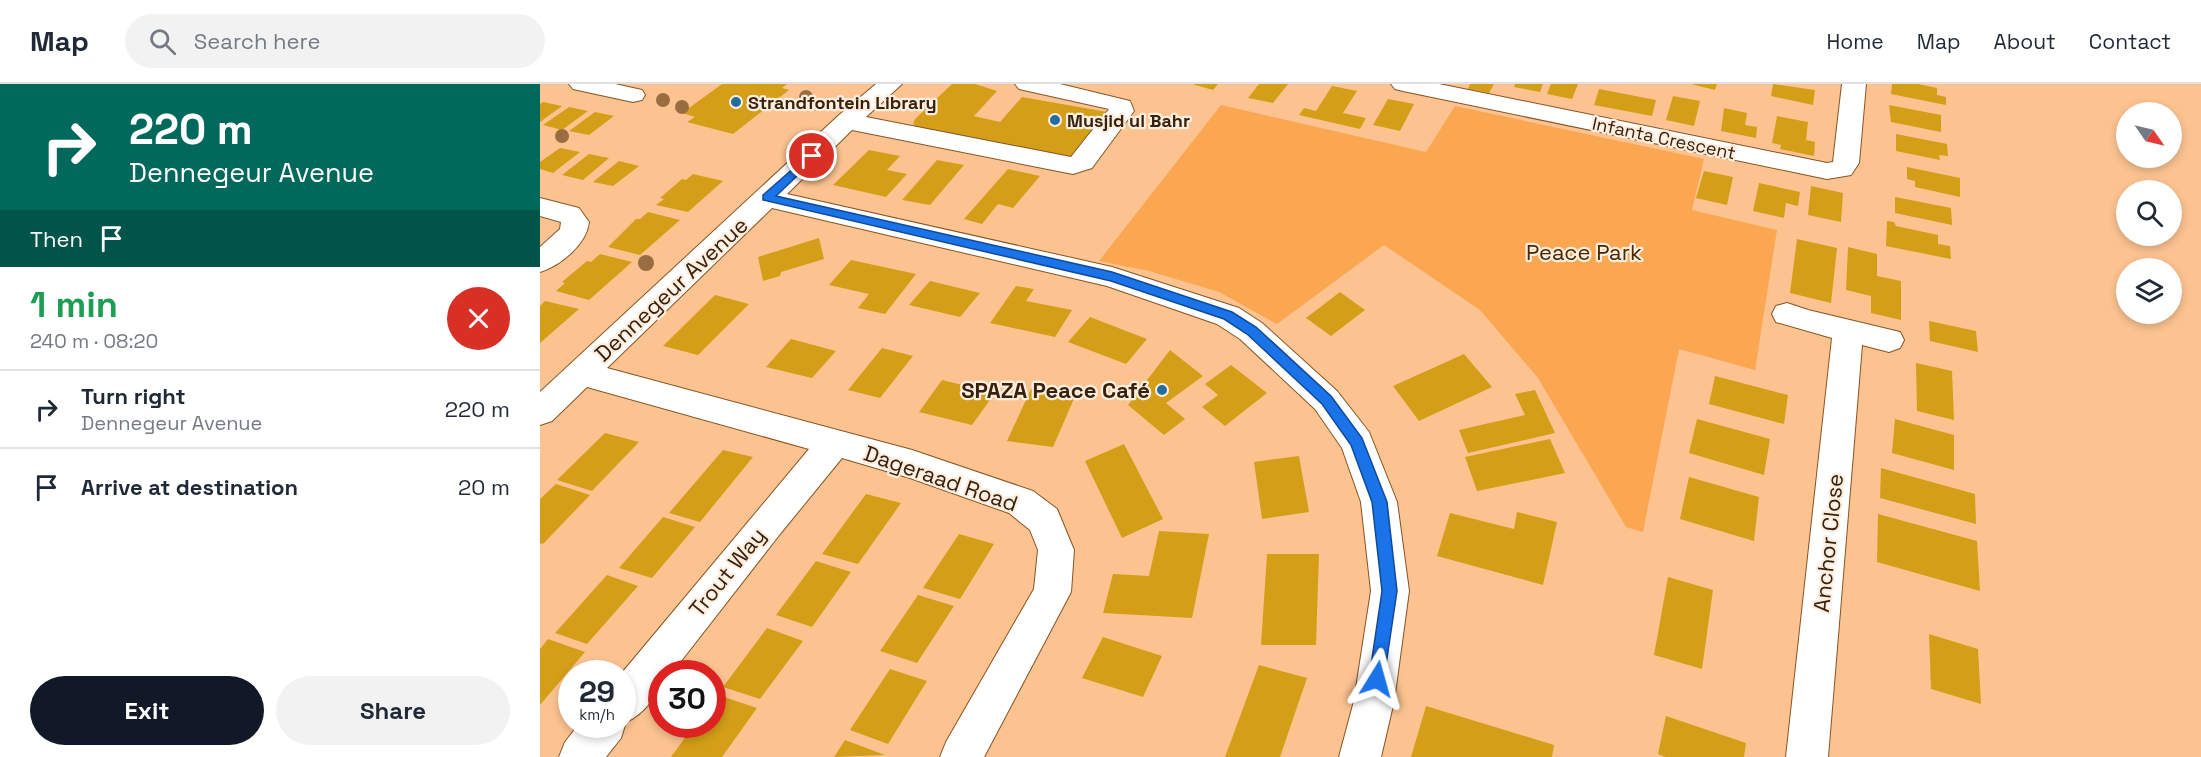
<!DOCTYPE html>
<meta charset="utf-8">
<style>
:root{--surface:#fff;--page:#f2f2f3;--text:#1f2937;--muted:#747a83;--line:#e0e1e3;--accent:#111827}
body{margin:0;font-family:"Space Grotesk",sans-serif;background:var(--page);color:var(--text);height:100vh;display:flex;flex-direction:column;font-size:22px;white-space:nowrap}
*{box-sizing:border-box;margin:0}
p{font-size:20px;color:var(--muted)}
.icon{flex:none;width:33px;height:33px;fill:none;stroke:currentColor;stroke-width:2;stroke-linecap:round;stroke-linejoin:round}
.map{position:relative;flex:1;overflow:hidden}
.sheet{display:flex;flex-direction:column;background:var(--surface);width:540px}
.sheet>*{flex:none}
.top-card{background:#00695c;color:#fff;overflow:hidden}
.needle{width:39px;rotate:124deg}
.buttons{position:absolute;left:1576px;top:18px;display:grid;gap:12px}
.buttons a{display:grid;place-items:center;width:66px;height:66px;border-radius:50%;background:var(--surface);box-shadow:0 3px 9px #0003;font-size:30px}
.speed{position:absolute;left:18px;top:576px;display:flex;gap:12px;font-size:30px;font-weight:700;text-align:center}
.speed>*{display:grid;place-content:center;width:78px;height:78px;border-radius:50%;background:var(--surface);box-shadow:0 3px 9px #0003;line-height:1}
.speed small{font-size:15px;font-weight:400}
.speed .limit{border:9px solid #d22;background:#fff;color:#111}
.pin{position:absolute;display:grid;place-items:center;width:51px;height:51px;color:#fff;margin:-26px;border:3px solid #fff;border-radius:50%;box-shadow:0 2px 6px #0007}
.me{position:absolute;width:66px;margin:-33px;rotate:8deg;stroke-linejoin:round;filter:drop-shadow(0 0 4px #0008)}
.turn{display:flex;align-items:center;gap:21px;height:126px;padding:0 30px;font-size:27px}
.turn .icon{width:78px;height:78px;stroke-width:2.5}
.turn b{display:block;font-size:42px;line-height:51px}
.then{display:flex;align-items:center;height:57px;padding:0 30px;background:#0003;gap:12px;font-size:22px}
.round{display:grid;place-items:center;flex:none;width:63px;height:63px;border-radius:32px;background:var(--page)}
.head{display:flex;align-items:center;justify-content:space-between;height:102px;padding:0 30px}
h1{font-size:36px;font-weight:700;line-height:45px;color:#1e9e55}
.button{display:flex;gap:12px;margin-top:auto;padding:12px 30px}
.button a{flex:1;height:69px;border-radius:36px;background:var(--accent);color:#fff;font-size:24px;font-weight:700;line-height:69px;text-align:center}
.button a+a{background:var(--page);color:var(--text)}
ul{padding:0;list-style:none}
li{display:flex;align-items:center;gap:18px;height:78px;padding:0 30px;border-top:2px solid var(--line)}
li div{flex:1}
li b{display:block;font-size:22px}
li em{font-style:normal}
header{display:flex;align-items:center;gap:36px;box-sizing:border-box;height:84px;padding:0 30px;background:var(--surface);border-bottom:2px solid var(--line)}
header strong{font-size:28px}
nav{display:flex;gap:33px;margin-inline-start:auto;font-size:21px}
.search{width:420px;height:54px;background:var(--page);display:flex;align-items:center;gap:15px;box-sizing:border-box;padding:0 21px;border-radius:33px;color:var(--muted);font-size:22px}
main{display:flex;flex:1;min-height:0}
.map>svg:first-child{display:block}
.green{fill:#fba651}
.building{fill:#d49e18}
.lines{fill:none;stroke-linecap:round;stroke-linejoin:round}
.minor-casing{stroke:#855422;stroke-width:2}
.minor{fill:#fff;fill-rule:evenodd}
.tree{fill:#996d41}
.route{fill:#1a73e8;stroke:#114b97;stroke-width:1.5}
.poi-dot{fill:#226ea1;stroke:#ffedde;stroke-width:2}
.labels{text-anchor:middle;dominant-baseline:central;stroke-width:4.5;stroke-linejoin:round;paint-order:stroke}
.far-poi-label{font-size:18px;font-weight:bold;fill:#36210d;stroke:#ffedde;text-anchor:start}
.far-street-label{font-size:18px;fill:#36210d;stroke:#ffedde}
.park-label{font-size:22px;fill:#482600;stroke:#ffedde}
.street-label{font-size:22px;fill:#36210d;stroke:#ffedde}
.poi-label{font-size:22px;font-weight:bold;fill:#36210d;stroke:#ffedde;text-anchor:end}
</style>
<header>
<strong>Map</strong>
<div class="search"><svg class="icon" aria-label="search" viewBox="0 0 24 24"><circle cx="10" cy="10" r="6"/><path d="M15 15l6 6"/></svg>Search here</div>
<nav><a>Home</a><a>Map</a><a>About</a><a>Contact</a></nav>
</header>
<main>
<section class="sheet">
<div class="top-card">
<div class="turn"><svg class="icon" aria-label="right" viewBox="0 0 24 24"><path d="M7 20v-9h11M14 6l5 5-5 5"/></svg><div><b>220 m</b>Dennegeur Avenue</div></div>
<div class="then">Then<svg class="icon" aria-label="arrive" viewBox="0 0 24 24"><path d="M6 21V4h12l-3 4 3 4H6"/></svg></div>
</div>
<div class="head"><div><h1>1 min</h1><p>240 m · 08:20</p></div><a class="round" style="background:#d93025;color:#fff"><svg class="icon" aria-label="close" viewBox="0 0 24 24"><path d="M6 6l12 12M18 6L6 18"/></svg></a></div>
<ul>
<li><svg class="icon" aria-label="right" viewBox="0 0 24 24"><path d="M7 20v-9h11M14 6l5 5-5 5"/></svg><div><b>Turn right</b><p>Dennegeur Avenue</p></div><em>220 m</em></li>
<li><svg class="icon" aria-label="arrive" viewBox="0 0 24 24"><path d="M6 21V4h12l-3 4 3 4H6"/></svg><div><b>Arrive at destination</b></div><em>20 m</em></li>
</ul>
<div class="button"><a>Exit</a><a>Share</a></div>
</section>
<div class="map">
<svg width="1661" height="673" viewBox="0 0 1661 673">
<rect width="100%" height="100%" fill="#fcc391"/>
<path class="green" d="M681,21l205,47 29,-46 249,53 -12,51 85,20 -22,140 -76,-21 -36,183 -17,-5 -88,-149 -58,-68 -96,-65 -107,79 -58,-32 -70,-21 -50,-10z"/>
<path class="building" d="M182,0h65l-5,4 7,2 -56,44 -46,-12 8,-5 -13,-4z
M412,0h23l22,7 -23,25 26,6 22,-25 91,16 -37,46 -157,-31 -6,-4 2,-5z
M652,0h26l-5,6z
M719,0h29l-15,19 -25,-5z
M930,0h24l-5,9 -21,-4z
M975,0h28l-3,8 -26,-5z
M1011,0h27l-6,15 -25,-5z
M1151,0h26l-2,6z
M1233,0l42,6 -2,15 -42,-9z
M1352,0h26l19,4v7l9,2v8l-55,-11z
M792,2l25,5 -14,22 23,5 -6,11 -61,-14 5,-7 12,3z
M1059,5l57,11 -4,16 -58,-11z
M1133,12l27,5 -6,25 -28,-6z
M848,15l26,5 -14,27 -27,-6z
M3,18l19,4 -22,16v-18z
M1349,21l52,10v17l-50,-10z
M29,23l19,4 -26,19 -19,-5z
M1184,24l23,5 -2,12 12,2 -1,11 -35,-7z
M55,28l19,4 -25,19 -20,-4z
M1237,32l31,6 -2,18 9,2 -1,14 -34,-7 1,-4 -9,-2z
M1356,50l51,10 1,12 -9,-1 1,5 -44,-9z
M20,64l20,4 -27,21 -13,-4v-7z
M329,66l31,6 -13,14 20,4 -21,23 -53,-12z
M49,70l20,4 -26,22 -21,-5z
M397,76l27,5 -34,40 -28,-5z
M79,77l20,5 -26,20 -20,-4z
M1367,83l53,11v19l-45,-10v-6l-8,-2z
M468,85l32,7 -27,32 -15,-4 -16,20 -18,-5z
M1164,87l29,6 -6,28 -31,-7z
M153,90l30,7 -35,31 -32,-7 8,-6 -4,-1 22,-19 4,1z
M1219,99l41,9 -2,14 -12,-3 -2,15 -31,-7z
M1271,102l32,7 -2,29 -33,-7z
M1355,113l56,11 1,17 -57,-12z
M108,128l32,8 -40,35 -32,-8 28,-28h4z
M1347,137l7,1 2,4 42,9v9l12,2 1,13 -65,-13z
M279,154l5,21 -43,13 -1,4 -17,5 -5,-24z
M1257,155l40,9 -6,55 -41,-10z
M1308,163l29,7v22l24,5v39l-30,-7v-17l-25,-6z
M60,170l32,8 -43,38 -33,-9 9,-8 -3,-1 25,-21 4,1z
M311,176l65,14 -31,40 -27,-6 11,-14 -40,-9z
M390,197l50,12 -20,24 -51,-12z
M476,202l18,3 -8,12 46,9 -17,27 -65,-14z
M800,208l25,18 -34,26 -25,-18z
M175,211l34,9 -51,51 -35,-9z
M5,217l34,8 -39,34v-37z
M550,233l57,22 -21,25 -58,-22z
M1389,237l47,10 2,21 -48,-11z
M251,255l45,12 -24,27 -46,-11z
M342,264l31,8 -33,42 -32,-8z
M630,266l33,26 -37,27 19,16 -21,16 -36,-30z
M924,270l28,33 -73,34 -26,-35z
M1376,279l36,8 2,49 -37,-9z
M691,281l36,28 -42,33 -23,-19 16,-12 -13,-11z
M1175,292l73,19 -4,29 -75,-20z
M402,296l53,13 -23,32 -53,-13z
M491,305l45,5 -23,53 -46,-6z
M995,306l20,43 -87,20 -9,-23 66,-15 -10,-21z
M1157,335l73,20 -6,36 -75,-22z
M1355,335l59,16v35l-62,-17z
M65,349l34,9 -47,49 -35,-11z
M1010,355l15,34 -88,18 -12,-34z
M584,360l39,75 -41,19 -37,-77z
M183,366l30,7 -53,65 -31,-9z
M759,372l10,56 -47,7 -8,-57z
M1341,384l94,26 1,30 -96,-26z
M1149,393l70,20 -5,44 -74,-22z
M16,400l34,11 -47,49 -3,-1v-44z
M326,410l35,9 -43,61 -36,-10z
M977,428l40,10 -14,63 -106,-29 13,-43 64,16z
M1338,430l99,27 3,50 -103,-29z
M123,433l32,10 -43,51 -33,-10z
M619,447l50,3 -17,84 -89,-5 10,-39 36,2z
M419,450l35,10 -34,55 -37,-11z
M727,470h52l-3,91h-55z
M276,477l35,11 -39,55 -36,-12z
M67,491l31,11 -51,58 -32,-11z
M1128,493l45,13 -11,79 -48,-14z
M378,511l36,11 -37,57 -37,-12z
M227,544l36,13 -43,58 -37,-12z
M1389,550l49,15 3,55 -50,-15z
M563,553l59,19 -19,41 -61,-19z
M8,555l37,13 -45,53v-56z
M719,581l48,13 -27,79h-55z
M350,585l37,12 -39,63 -38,-14z
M172,609l45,15 -35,49h-51l24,-33h17z
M886,622l128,39 -2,12h-141z
M1126,632l80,27 -2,14h-79l-7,-3z
M305,656l40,15 -51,2z"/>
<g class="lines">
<defs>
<path id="minor" d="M29,0h46l27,6 3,5 -3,5 -9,2 -60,-13z
M336,0h26l-36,33 205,40 38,-48 -90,-20 -4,-5h45l70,17 4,10 -42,57 -19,6 -221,-44 -65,64 325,73 127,41 23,15 75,68 32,41 28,70 12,89 -15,110 -13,56h-42l15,-56 17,-110 -10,-89 -19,-54 -27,-39 -75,-70 -23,-15 -110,-38 -335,-78 -165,160 305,82 121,41 24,18 17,41 -3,42 -87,165h-44l6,-15 88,-153 4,-39 -8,-20 -21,-17 -99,-35 -68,-20 -62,76 -109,140h-9c0,18 -19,41 -36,48l-5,16 -15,19h-47l6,-15 14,-18h43l-1,-50 188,-225 -222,-62 -35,34 -12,4v-33l298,-276z
M851,0h48l388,79 6,-1 9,-78h24l-7,79 -8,12 -24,4 -424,-88 -8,-2z
M0,114l39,10 10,14c-2,22 -29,44 -49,50v-25l20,-18 1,-7 -21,-6z
M1247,219l21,7 92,22 4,8 -4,8 -11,4 -27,-7 -34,412h-42l46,-419 -56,-16 -4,-8 4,-8z"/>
</defs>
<use href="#minor" class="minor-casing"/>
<use href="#minor" class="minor"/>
</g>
<g class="tree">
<circle cx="266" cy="13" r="7"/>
<circle cx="123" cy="16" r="7"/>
<circle cx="142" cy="23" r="7"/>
<circle cx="22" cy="52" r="7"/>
<circle cx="106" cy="179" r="8"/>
</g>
<path class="route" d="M272,68l4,1v5l-40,38 336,76 120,40 24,15 75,69 31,42 25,64 10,89 -14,94 -6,2 -5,-2 -3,-6 13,-88 -10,-89 -21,-57 -29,-41 -75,-70 -23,-15 -113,-38 -348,-81v-5z"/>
<g class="poi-dot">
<circle cx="196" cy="18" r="6"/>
<circle cx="515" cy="36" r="6"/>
<circle cx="622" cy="306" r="6"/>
</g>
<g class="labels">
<g class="far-poi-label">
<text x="208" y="18">Strandfontein Library</text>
<text x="527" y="36">Musjid ul Bahr</text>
</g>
<g class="far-street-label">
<text transform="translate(1124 54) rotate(12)">Infanta Crescent</text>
</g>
<g class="park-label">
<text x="1044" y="168">Peace Park</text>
</g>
<g class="street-label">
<text transform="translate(131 205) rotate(-43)">Dennegeur Avenue</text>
<text transform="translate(401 394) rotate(19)">Dageraad Road</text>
<text transform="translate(1288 459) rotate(-84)">Anchor Close</text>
<text transform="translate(187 488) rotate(-51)">Trout Way</text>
</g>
<g class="poi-label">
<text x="610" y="306">SPAZA Peace Café</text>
</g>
</g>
</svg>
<div class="buttons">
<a><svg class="needle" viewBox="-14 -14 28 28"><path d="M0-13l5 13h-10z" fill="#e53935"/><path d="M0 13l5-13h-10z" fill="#747a83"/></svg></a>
<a><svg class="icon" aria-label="search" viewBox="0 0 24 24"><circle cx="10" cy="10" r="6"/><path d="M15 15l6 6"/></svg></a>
<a><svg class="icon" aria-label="layers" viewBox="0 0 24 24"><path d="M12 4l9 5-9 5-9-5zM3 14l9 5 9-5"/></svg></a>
</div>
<div class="speed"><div>29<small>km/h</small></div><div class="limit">30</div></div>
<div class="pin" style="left:272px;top:72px;background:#d93025"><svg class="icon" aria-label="arrive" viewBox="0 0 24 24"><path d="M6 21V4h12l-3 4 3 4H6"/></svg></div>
<svg class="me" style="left:837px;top:595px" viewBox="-20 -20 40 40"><path d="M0-17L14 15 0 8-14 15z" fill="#1a73e8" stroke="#fff" stroke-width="4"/></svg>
</div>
</main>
